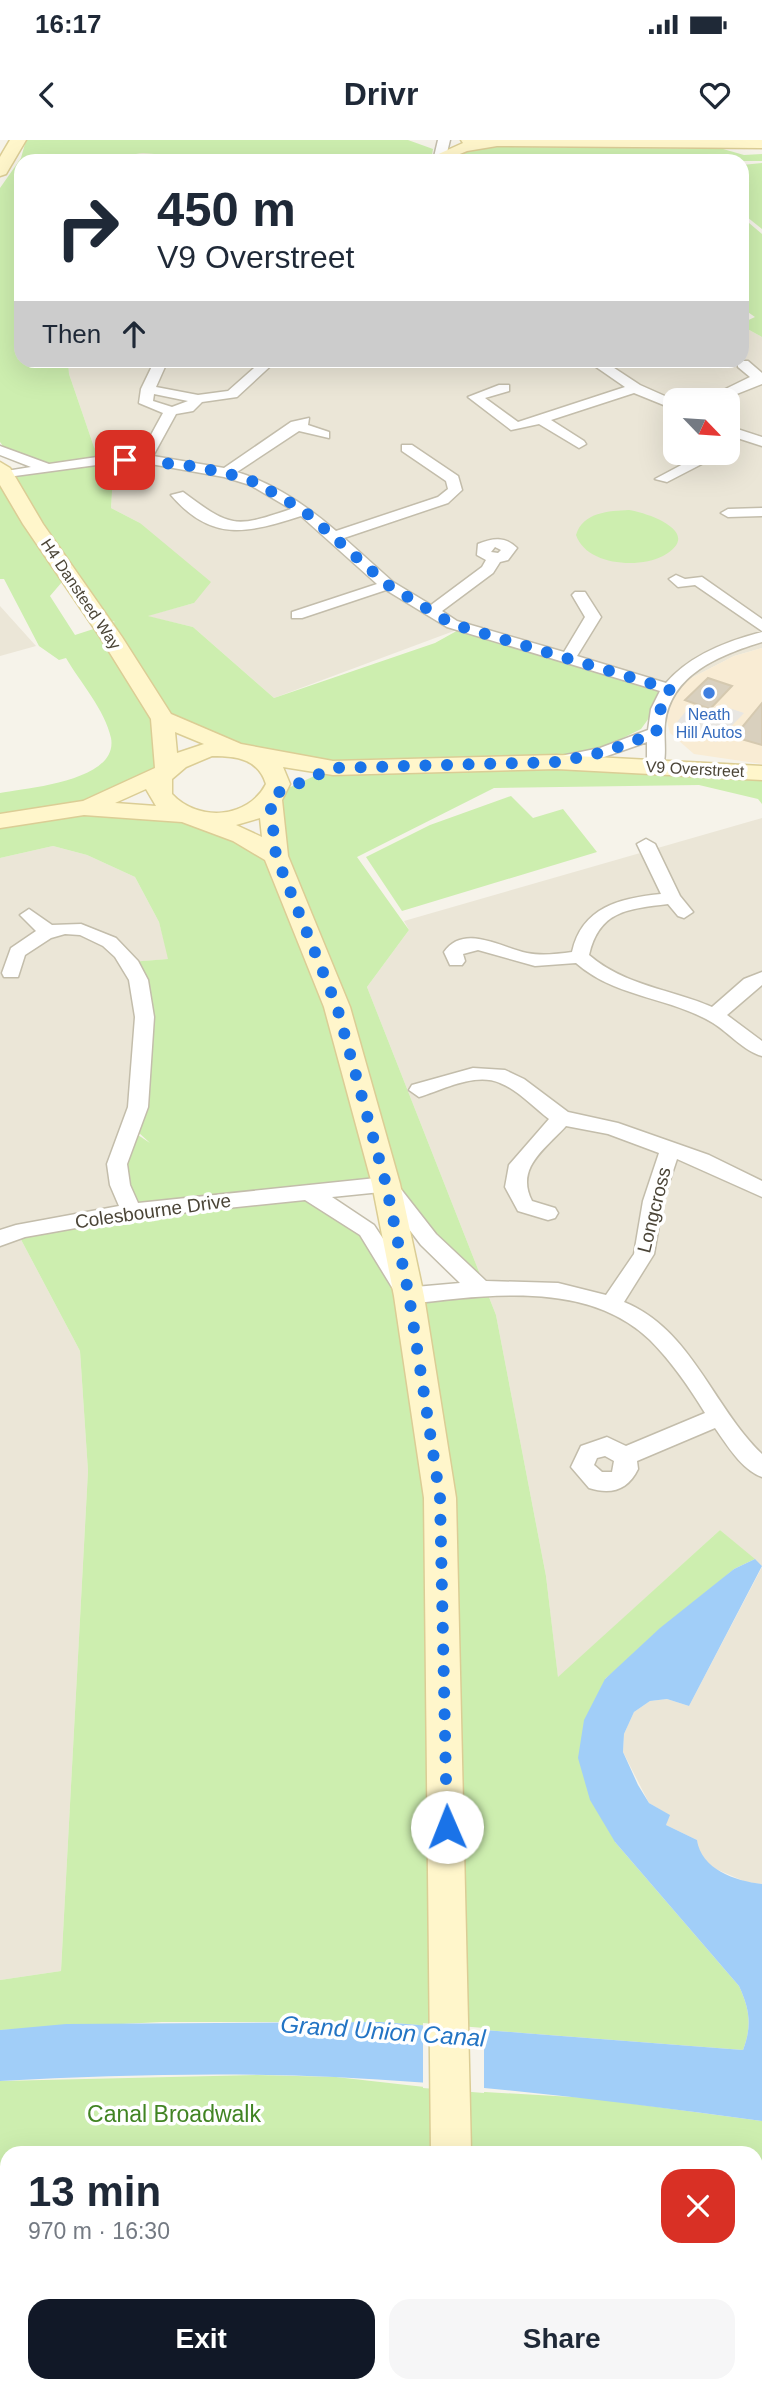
<!DOCTYPE html>
<meta charset="utf-8">
<style>
:root{--surface:#fff;--page:#f6f6f7;--text:#1f2937;--muted:#747a83;--accent:#111827}
body{margin:0;font-family:Arial,sans-serif;background:var(--page);color:var(--text);height:100vh;display:flex;flex-direction:column;font-size:26px;white-space:nowrap}
*{box-sizing:border-box;margin:0}
p{font-size:23px;color:var(--muted)}
.icon{flex:none;width:38px;height:38px;fill:none;stroke:currentColor;stroke-width:2;stroke-linecap:round;stroke-linejoin:round}
.map{position:relative;flex:1;overflow:hidden}
.details{position:absolute;left:0px;top:2006px;width:763px;height:247px;display:flex;flex-direction:column;background:var(--surface);border-radius:21px 21px 0 0;box-shadow:0 7px 28px #0002}
.details>*{flex:none}
.hud{position:absolute;left:14px;top:14px;width:735px;height:214px;border-radius:21px;box-shadow:0 7px 28px #0002;background:#fff;color:var(--text);overflow:hidden}
.needle{width:46px;rotate:115deg}
.buttons{position:absolute;left:663px;top:248px;display:grid;gap:14px}
.buttons a{display:grid;place-items:center;width:77px;height:77px;border-radius:14px;background:var(--surface);box-shadow:0 7px 28px #0002;font-size:35px}
.pin{position:absolute;display:grid;place-items:center;width:60px;height:60px;color:#fff;margin:-30px;border-radius:14px;box-shadow:0 4px 10px #0006}
.me{position:absolute;width:77px;margin:-38px;rotate:359deg;stroke-linejoin:round;filter:drop-shadow(0 0 5px #0008)}
.turn{display:flex;align-items:center;gap:24px;height:147px;padding:0 28px;font-size:32px}
.turn .icon{width:91px;height:91px;stroke-width:2.5}
.turn b{display:block;font-size:49px;line-height:60px}
.then{display:flex;align-items:center;height:66px;padding:0 28px;background:#0003;gap:14px;font-size:26px}
.round{display:grid;place-items:center;flex:none;width:74px;height:74px;border-radius:21px;background:var(--page)}
.summary{display:flex;align-items:center;justify-content:space-between;height:119px;padding:0 28px}
h1{font-size:42px;font-weight:700;line-height:52px}
.primary-button{display:flex;gap:14px;margin-top:auto;padding:14px 28px}
.primary-button a{flex:1;height:80px;border-radius:21px;background:var(--accent);color:#fff;font-size:28px;font-weight:700;line-height:80px;text-align:center}
.primary-button a+a{background:var(--page);color:var(--text)}
.status{display:flex;justify-content:space-between;align-items:center;height:49px;padding:0 35px;background:var(--surface);direction:ltr}
.status svg{height:19px;fill:currentColor}
header{display:flex;justify-content:space-between;align-items:center;height:91px;padding:0 28px;background:var(--surface);font-size:32px;font-weight:700}
.map>svg:first-child{display:block}
.residential{fill:#ebe6d7;fill-rule:evenodd}
.commercial{fill:#f9ecd4}
.green{fill:#cdeeaf;fill-rule:evenodd}
.parking{fill:#e8e6e2}
.water{fill:#a1cef8}
.pier{fill:#f6f3ea}
.building{fill:#d9d0be;stroke:#d5c9b0;stroke-width:2}
.lines{fill:none;stroke-linecap:round;stroke-linejoin:round}
.street-casing{stroke:#c3bdab;stroke-width:3}
.secondary-casing{stroke:#dbcd95;stroke-width:3}
.street{fill:#fff;fill-rule:evenodd}
.secondary{fill:#fff6cb;fill-rule:evenodd}
.route{stroke:#1a73e8;stroke-width:12;stroke-dasharray:0 21.6}
.shop-dot{fill:#3f7fe0;stroke:#fff;stroke-width:2.5}
.labels{text-anchor:middle;dominant-baseline:central;stroke-width:7;stroke-linejoin:round;paint-order:stroke}
.far-street-label{font-size:16px;fill:#4b4537;stroke:#fff}
.far-shop-label{font-size:16px;fill:#366cbe;stroke:#fff}
.street-label{font-size:19px;fill:#4b4537;stroke:#fff}
.near-park-label{font-size:23px;fill:#418423;stroke:#fff}
.near-water-label{font-size:24px;font-style:italic;fill:#2374c4;stroke:#fff}
</style>
<div class="status"><b>16:17</b><svg viewBox="0 0 49 12"><path d="M0 12V9h3v3zM5 12V6h3v6zM10 12V3h3v9zM15 12V0h3v12zM26 1h20v11H26zM47 4h2v5h-2z"/></svg></div>
<header><svg class="icon" aria-label="back" viewBox="0 0 24 24"><path d="M15 5l-7 7 7 7"/></svg>Drivr<svg class="icon" aria-label="heart" viewBox="0 0 24 24"><path d="M12 20l-8-8c-3-5 5-10 8-4 3-6 11-1 8 4z"/></svg></header>
<div class="map">
<svg width="762" height="2251" viewBox="0 0 762 2251">
<rect width="100%" height="100%" fill="#f6f3ea"/>
<path class="residential" d="M143,13l37,2 53,6h-146z
M742,186l20,11v311l-28,8 -64,33 -208,-61 -188,70 -81,-71 -47,-11 48,-13 -54,-80 -29,-15 2,-31 -19,-30 -25,-73 -1,-13 674,-1zM676,261h52v52h-52z
M0,466l36,40 -36,10z
M762,678v748l-42,-36 -162,148 -12,-102 -50,-261 -129,-328 42,-57 -5,-9z
M53,706l34,9 48,22 24,45 10,37 -38,3 13,33 -12,216 -115,21 63,119 8,120 -27,500 -61,9v-1122z
M762,1427v317l-16,-2 -35,-15 -12,-14 -2,-13 -31,-15 3,-10 -20,-12 -26,-51 1,-18 10,-22 16,-11 17,-2 22,7z
M756,2063h6v188h-154l-2,-6h150z
M7,2095v150h201l1,6h-209v-150z"/>
<path class="commercial" d="M762,508v116l-68,-10 -24,-21 -8,-31 8,-13 64,-33z"/>
<path class="green" d="M26,0h382l25,9 -2,12h-198l-90,-8 -56,8h-66v107l-4,31h4v61l47,1 1,13 25,73 19,30 -2,31 29,15 71,59 -17,21 -46,13 45,11 81,71 161,-55 27,-15 208,61 -29,40 -38,19 -44,14 42,10 161,4v28l-4,-5 -59,-14 -205,3 -137,69 52,73 -42,57 129,328 50,261 12,101 162,-147 35,29 -21,10 -129,110 10,163 124,144c11,24 13,40 4,64l-363,-28h-218l-162,8v-50l61,-9 27,-500 -8,-120 -63,-119 115,-21 -15,-31 18,-47 15,10 -12,-11 6,-121 -14,-49 38,-3 -9,-37 -24,-45 -48,-22 -34,-9 -53,12v-65c27,-5 119,-12 111,-55 -6,-28 -31,-56 -45,-80l-7,2 -20,-14 -35,-67h-4v-109l4,5 38,-8 -34,-14 -8,-11v-254l21,-30zM68,435l27,40 20,7 -40,13 -25,-39zM163,579l97,38 72,11 -57,26v61l-89,-40 -100,-8 81,-39zM386,1044l97,103 -74,9 -42,-66 -59,-39z
M498,7l225,2 21,6 18,-1v7h-313l8,-9z
M762,23v66l-20,-16v-31l8,-1h-8v-16z
M742,77l20,17v103l-20,-11v-3l13,-6 -13,-9z
M629,370c20,3 76,23 34,46 -25,13 -77,9 -87,-21 7,-23 33,-24 53,-25z
M511,656l22,22 30,-9 34,43 -195,59 -36,-54 64,-32z
M257,1935l79,2 115,13 139,8 172,23v82h-6v-51h-749v83l-7,6v-160z
M208,2245h250v6h-249z
M481,2245h125l2,6h-127z"/>
<path class="parking" d="M729,568l15,5 -28,29 -43,-15 13,-16 15,4 5,-5z"/>
<path class="water" d="M755,1419l7,7 -73,140 -22,-7 -17,2 -16,11 -10,22 -1,18 15,33 11,18 21,12 -4,10 31,15c4,29 38,41 65,44v237c-142,-19 -285,-37 -428,-44 -111,-5 -223,-2 -334,4v-51l66,-6 314,-2 363,28c9,-24 7,-40 -4,-64l-124,-144 -25,-42 -12,-42 6,-38 21,-41 55,-51 74,-59z"/>
<path class="pier" d="M423,1883l61,5v65l-61,-5z"/>
<path class="building" d="M708,538l24,8 -22,23 -25,-9z
M762,563v42l-28,-8z"/>
<g class="lines">
<defs>
<path id="street" d="M438,0h12l-5,21h-12z
M155,220h13l-12,27 42,8 30,-4 35,-31h14l-40,37 -35,5 -9,9 -17,3 -23,42 71,12 67,-46 18,-4 -1,7 21,7v6l-30,-7 -62,41c38,12 69,33 99,59l102,-34 10,-8 -2,-8 -44,-30v-6h10l46,31 4,14 -14,13 -104,35 49,44 38,23 51,-38 4,-7 -9,-5 1,-11c15,-6 27,-8 39,4l-9,12 -8,2 -7,11 -51,38 15,10 107,31 21,-35 -13,-22 3,-3h10l16,25 -24,39 89,27c24,-28 61,-42 96,-51v10c-42,13 -91,32 -97,81 -2,14 3,35 -4,48l-6,1 -8,-5v-25l-43,15 -53,9v-8l49,-10 48,-18 3,-21 9,-18 -213,-64 -61,-37 -84,28h-10v-6l85,-28 -76,-68c-53,17 -89,27 -130,-21l12,-3c48,36 52,36 108,17l-41,-24 -26,-8 -79,-14 -41,1 -104,14v-6l31,-5 -31,-12v-9l49,18 55,-8 36,-1 23,-42 -24,-10 2,-14zM154,254l34,7 -16,6 -19,-6zM495,407l6,3 -3,3 -7,-1z
M586,220h16l38,25 36,16v9l-42,-17 -83,27 33,21 2,3 -7,4 -40,-24 -28,6 -43,-33 31,-12h10v6l-24,7 33,24 107,-35z
M738,221h10l14,12v11l-43,17h-18l49,-24 -12,-10z
M728,286l34,11v9l-34,-11z
M704,313h19l-56,29 -12,-3z
M762,368v8l-34,1 -7,-4 7,-4z
M676,435l9,4 17,-2 60,42v12l-67,-46 -17,2 -9,-8z
M646,699l9,5 25,52 13,16 -9,6 -6,-2 -10,-12c-41,5 -69,7 -79,51 36,31 82,34 123,52l32,-28 18,-7v13l-35,30 35,26v15c-18,-5 -33,-23 -49,-33 -43,-26 -97,-25 -137,-60l-41,3 -57,-16 -15,4 2,7 -3,4h-12l-6,-13c20,-29 58,-4 83,1 15,3 30,1 45,-1 10,-45 48,-54 89,-58l-24,-50z
M29,769l23,16 29,-1 35,14 22,23 10,19 6,37 -6,90 -21,57 3,21 8,18 248,-26 7,2 43,55 50,47 72,2 48,12 28,-41 9,-53 16,-48 -51,-19 -42,-8c-21,23 -51,42 -34,75l23,7 3,5 -3,5 -7,2 -30,-9 -13,-24 4,-22 40,-46c-15,-11 -31,-29 -49,-36 -25,-11 -57,7 -81,14l-10,-7 3,-5 61,-17 32,2 19,9 44,33 50,11 91,32 53,26v16l-85,-38 -14,42 -9,53 -30,48c68,28 88,104 138,152v23c-20,-7 -35,-32 -47,-49l-78,33 1,8c-10,21 -27,26 -49,19l-18,-21 10,-21 26,-9 19,9 79,-33c-16,-26 -33,-51 -55,-73 -62,-60 -163,-45 -241,-36l-8,-2 -41,-67 -55,-35 -173,18 -107,19 -25,9v-16l16,-5 103,-19 -9,-21 -3,-21 21,-57 7,-90 -6,-37 -14,-23 -12,-11 -23,-11 -15,-1 -14,4 -26,17 -7,22h-14l-2,-4 9,-25 25,-17 -16,-16zM381,1052l40,53 39,38 -45,4 -41,-62 -42,-28zM605,1316l9,5 -2,11h-10l-8,-7 3,-7z
M1,2085l6,3v38l-7,-3z
M57,2245h30l1,6h-30z"/>
<path id="secondary" d="M10,0h16l-20,34 -6,2v-19z
M461,0h301v8l-265,-2 -30,5 -24,10 -11,-4 31,-14z
M0,322l10,6 33,56 79,113 49,77 70,30 92,17 224,-6 205,11v14l-205,-11 -224,6 -50,-8 7,17 -8,16 6,56 62,151 50,177 24,112 32,202 15,654h-40l-7,-654 -30,-202 -22,-112 -48,-177 -59,-147 -32,-19 -51,-19 -98,-7 -84,13v-14l83,-13 72,-33 -4,-49 -51,-82 -77,-113 -23,-39zM175,592l29,12 -27,9zM212,616c23,0 46,2 54,28 -18,35 -68,38 -94,10v-15l14,-12zM146,649l10,17 -41,-3zM260,678l2,19 -26,-12z
M436,2245h44v6h-44z"/>
</defs>
<use href="#street" class="street-casing"/>
<use href="#secondary" class="secondary-casing"/>
<use href="#street" class="street"/>
<use href="#secondary" class="secondary"/>
</g>
<g class="lines">
<path class="route" d="M125,320l61,5 40,8 29,9 48,28 85,75 64,39 218,65 -8,13 -6,31 -52,19 -47,10 -224,6 -58,26 -5,6 6,56 61,151 49,177 23,112 31,202 7,329"/>
</g>
<circle class="shop-dot" cx="709" cy="553" r="7"/>
<g class="labels">
<g class="far-street-label">
<text transform="translate(81 454) rotate(56)">H4 Dansteed Way</text>
<text transform="translate(695 629) rotate(3)">V9 Overstreet</text>
</g>
<g class="far-shop-label">
<text x="709" y="574">Neath<tspan x="709" dy="18">Hill Autos</tspan></text>
</g>
<g class="street-label">
<text transform="translate(654 1070) rotate(-76)">Longcross</text>
<text transform="translate(153 1071) rotate(-8)">Colesbourne Drive</text>
</g>
<g class="near-park-label">
<text x="174" y="1974">Canal Broadwalk</text>
</g>
<g class="near-water-label">
<text transform="translate(383 1891) rotate(4)">Grand Union Canal</text>
</g>
</g>
</svg>
<div class="buttons">
<a><svg class="needle" viewBox="-14 -14 28 28"><path d="M0-13l5 13h-10z" fill="#e53935"/><path d="M0 13l5-13h-10z" fill="#747a83"/></svg></a>
</div>
<div class="pin" style="left:125px;top:320px;background:#d93025"><svg class="icon" aria-label="arrive" viewBox="0 0 24 24"><path d="M6 21V4h12l-3 4 3 4H6"/></svg></div>
<svg class="me" style="left:447px;top:1687px" viewBox="-20 -20 40 40"><circle r="19" fill="#fff"/><path d="M0-13L10 11 0 6-10 11z" fill="#1a73e8"/></svg>
<div class="hud">
<div class="turn"><svg class="icon" aria-label="right" viewBox="0 0 24 24"><path d="M7 20v-9h11M14 6l5 5-5 5"/></svg><div><b>450 m</b>V9 Overstreet</div></div>
<div class="then">Then<svg class="icon" aria-label="ahead" viewBox="0 0 24 24"><path d="M12 20V5M6 11l6-6 6 6"/></svg></div>
</div>
<section class="details">
<div class="summary"><div><h1>13 min</h1><p>970 m · 16:30</p></div><a class="round" style="background:#d93025;color:#fff"><svg class="icon" aria-label="close" viewBox="0 0 24 24"><path d="M6 6l12 12M18 6L6 18"/></svg></a></div>
<div class="primary-button"><a>Exit</a><a>Share</a></div>
</section>
</div>
